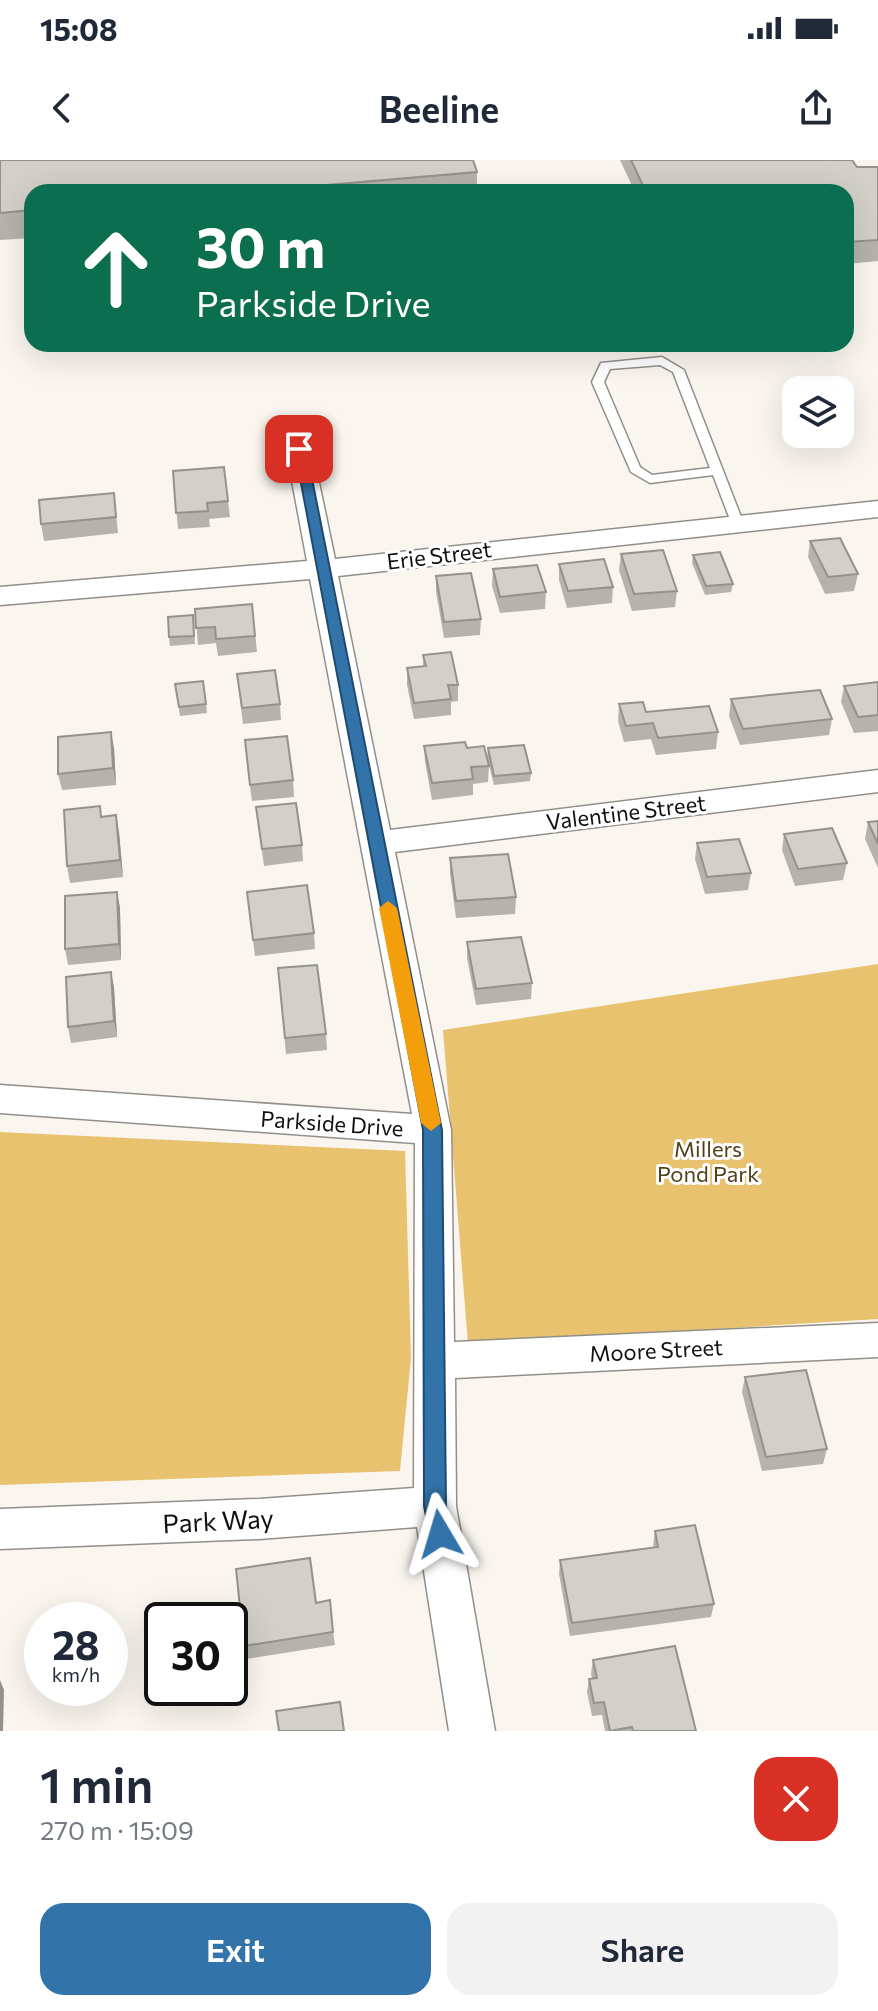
<!DOCTYPE html>
<meta charset="utf-8">
<style>
:root{--surface:#fff;--page:#f2f2f3;--text:#1f2937;--muted:#747a83;--accent:#3274aa}
body{margin:0;font-family:Commissioner,sans-serif;background:var(--page);color:var(--text);height:100vh;display:flex;flex-direction:column;font-size:30px;white-space:nowrap}
*{box-sizing:border-box;margin:0}
p{font-size:26px;color:var(--muted)}
.icon{flex:none;width:44px;height:44px;fill:none;stroke:currentColor;stroke-width:2;stroke-linecap:round;stroke-linejoin:round}
.map{position:relative;height:1571px;overflow:hidden}
.details{display:flex;flex-direction:column;background:var(--surface);flex:1}
.details>*{flex:none}
.hud{position:absolute;left:24px;top:24px;width:830px;height:168px;border-radius:24px;box-shadow:0 8px 32px #0002;background:#0b6e4f;color:#fff;overflow:hidden}
.fabs{position:absolute;left:782px;top:216px;display:grid;gap:16px}
.fabs a{display:grid;place-items:center;width:72px;height:72px;border-radius:16px;background:var(--surface);box-shadow:0 8px 32px #0002;font-size:40px}
.speed{position:absolute;left:24px;top:1442px;display:flex;gap:16px;font-size:40px;font-weight:700;text-align:center}
.speed>*{display:grid;place-content:center;width:104px;height:104px;border-radius:50%;background:var(--surface);box-shadow:0 8px 32px #0002;line-height:1}
.speed small{font-size:20px;font-weight:400}
.speed .limit{border:4px solid #111;border-radius:12px;background:#fff;color:#111}
.pin{position:absolute;display:grid;place-items:center;width:68px;height:68px;color:#fff;margin:-34px;border-radius:16px;box-shadow:0 4px 12px #0006}
.me{position:absolute;width:88px;margin:-44px;rotate:353deg;stroke-linejoin:round;filter:drop-shadow(0 0 6px #0008)}
.turn{display:flex;align-items:center;gap:28px;height:168px;padding:0 40px;font-size:36px}
.turn .icon{width:104px;height:104px;stroke-width:2.5}
.turn b{display:block;font-size:56px;line-height:68px}
.round{display:grid;place-items:center;flex:none;width:84px;height:84px;border-radius:24px;background:var(--page)}
.head{display:flex;align-items:center;justify-content:space-between;height:136px;padding:0 40px}
h1{font-size:48px;font-weight:600;line-height:60px}
.button{display:flex;gap:16px;margin-top:auto;padding:16px 40px}
.button a{flex:1;height:92px;border-radius:24px;background:var(--accent);color:#fff;font-size:32px;font-weight:600;line-height:92px;text-align:center}
.button a+a{background:var(--page);color:var(--text)}
.status{display:flex;justify-content:space-between;align-items:center;height:56px;padding:0 40px;background:var(--surface);direction:ltr}
.status svg{height:22px;fill:currentColor}
header{display:flex;justify-content:space-between;align-items:center;height:104px;padding:0 40px;background:var(--surface);font-size:36px;font-weight:600}
.map>svg:first-child{display:block}
.green{fill:#e8c26f}
.lines{fill:none;stroke-linecap:round;stroke-linejoin:round}
.lane-casing{stroke:#928f89;stroke-width:3}
.street-casing{stroke:#928f89;stroke-width:3}
.lane{fill:#fff;fill-rule:evenodd}
.street{fill:#fff;fill-rule:evenodd}
.wall{fill:#b5b3ad}
.shaded-wall{fill:#94928d}
.building{fill:#d3d0c9;stroke:#94928d;stroke-width:2}
.route{fill:#3274aa;stroke:#204b6e;stroke-width:2}
.slow{fill:#f59e0b}
.labels{text-anchor:middle;dominant-baseline:central;stroke-width:6;stroke-linejoin:round;paint-order:stroke}
.street-label{font-size:22px;fill:#11100e;stroke:#fff}
.park-label{font-size:22px;fill:#51401a;stroke:#fff}
.near-street-label{font-size:26px;fill:#11100e;stroke:#fff}
</style>
<div class="status"><b>15:08</b><svg viewBox="0 0 49 12"><path d="M0 12V9h3v3zM5 12V6h3v6zM10 12V3h3v9zM15 12V0h3v12zM26 1h20v11H26zM47 4h2v5h-2z"/></svg></div>
<header><svg class="icon" aria-label="back" viewBox="0 0 24 24"><path d="M15 5l-7 7 7 7"/></svg>Beeline<svg class="icon" aria-label="share" viewBox="0 0 24 24"><path d="M12 15V3M7 8l5-5 5 5M5 13v7h14v-7"/></svg></header>
<div class="map">
<svg width="878" height="1571" viewBox="0 0 878 1571">
<rect width="100%" height="100%" fill="#faf6ef"/>
<path class="green" d="M878,804v355l-410,25 -25,-314z
M0,972l405,19 6,207 -11,113 -400,14z"/>
<g class="lines">
<defs>
<path id="lane" d="M662,197l22,13 59,152 -1,3 -5,1 -6,-4 -18,-47 -63,8 -19,-11 -39,-90 9,-19zM660,205l13,7 37,96 -58,7 -12,-8 -36,-85 6,-13z"/>
<path id="street" d="M299,281l9,2 4,6 23,110 543,-58v16l-540,59 52,254 488,-60v22l-483,60 56,278 3,212 424,-19v34l-423,21 1,128 39,225h-46l-32,-204 -158,12 -259,10v-40l259,-10 155,-11 1,-345 -415,-30v-28l412,29 -102,-535 -310,26v-18l307,-26 -21,-112 4,-6z"/>
</defs>
<use href="#lane" class="lane-casing"/>
<use href="#street" class="street-casing"/>
<use href="#lane" class="lane"/>
<use href="#street" class="street"/>
</g>
<path class="wall" d="M0,0l477,12v20h-445v46l-32,2z
M620,0h232l5,7h21v94l-32,3v-72h-211z
M224,307l6,50 -21,2 1,8 -32,2 -5,-58z
M114,333l4,40 -74,8 -3,-17z
M810,381l48,33 -4,17 -29,3 -17,-37z
M621,394l56,37 -2,16 -43,4 -13,-41z
M693,395l40,29 -2,8 -26,3 -13,-32z
M559,404l54,23 -1,16 -45,5 -8,-28z
M493,409l53,23 -1,17 -45,4 -8,-27z
M436,416l45,43 -1,16 -36,3 -8,-46z
M252,444l5,48 -39,4 -2,-13 -18,2 -3,-36z
M193,455l2,29 -25,2 -1,-9z
M423,495l35,30v16l-7,1v13l-37,4 -7,-34v-17l16,-2z
M237,514l43,30 1,16 -38,4z
M203,521l4,32 -27,3 -5,-32z
M878,522v49l-24,2 -13,-31 3,-16z
M731,539l101,20 -3,16 -89,10 -11,-29z
M619,544l99,28 -2,17 -60,6 -5,-16 -27,3 -6,-21z
M424,586l43,2 22,18 -1,16 -15,2v11l-41,5 -7,-38z
M114,588l2,37 -54,5 -4,-16z
M488,588l43,25 -1,8 -36,4 -7,-28z
M246,597l47,23 1,17 -42,4z
M256,647l46,38 1,16 -39,5z
M101,657l18,15 4,45 -53,6 -3,-17z
M878,661v47l-13,-29 3,-17z
M784,674l63,29 -4,17 -48,6 -13,-36z
M697,683l54,30 -3,17 -43,4 -10,-35z
M450,698l66,39 -1,17 -59,4 -6,-44z
M117,732l3,16 1,52 -53,5 -3,-16z
M247,732l67,41 1,16 -60,7z
M467,782l65,41 -1,16 -55,6 -9,-47z
M278,808l48,66 1,16 -41,4z
M111,812l3,16 3,49 -46,6 -3,-16z
M745,1217l82,72 -4,15 -61,7 -20,-79z
M655,1371l59,73 -3,13 -141,19 -11,-62 1,-14 93,-13z
M316,1443l17,29 2,13 -89,14 -2,-13z
M162,1462v66h37l-37,5 -2,-7z
M593,1500l103,71h-91l-3,-16 -10,1 -5,-24 2,-13h3l-1,-6z"/>
<path class="shaded-wall" d="M111,572l3,16 2,37 -3,-17z
M116,655l3,17 4,45 -3,-17z
M117,732l3,16 1,52 -2,-16z
M111,812l3,16 3,49 -3,-16z
M0,1520l4,10 -1,41h-3z"/>
<path class="building" d="M0,0h473l4,12 -233,20h-212v18l-32,3z
M631,0h221l5,7h21v73l-32,2v-50h-200z
M224,307l4,34 -21,2 1,8 -32,2 -3,-42z
M114,333l2,24 -75,7 -2,-24z
M840,378l18,36 -30,3 -18,-36z
M663,390l14,41 -43,3 -13,-40z
M720,392l13,32 -27,2 -13,-31z
M604,399l9,28 -45,4 -9,-27z
M537,405l9,27 -46,5 -7,-28z
M471,413l10,46 -37,3 -8,-46z
M252,444l3,32 -39,3 -1,-12 -19,1 -1,-19z
M193,455l1,21 -25,1 -1,-20z
M451,492l7,33h-10l3,14 -37,4 -7,-35 19,-2 -3,-11z
M275,510l5,34 -38,4 -5,-34z
M203,521l3,23 -27,3 -4,-23z
M878,522v33l-20,2 -14,-31z
M820,530l12,29 -89,10 -12,-30z
M643,542l3,10 63,-6 9,26 -60,6 -5,-15 -27,3 -7,-22z
M111,572l2,36 -55,6v-37z
M287,576l6,44 -43,5 -5,-45z
M465,582l2,6 17,-2 5,20 -18,1 2,12 -41,4 -8,-37z
M524,585l7,28 -37,3 -6,-28z
M296,643l6,42 -40,4 -6,-42z
M100,646l1,11 15,-2 4,45 -53,6 -3,-56z
M878,661v23l-10,-22z
M832,668l15,35 -49,6 -14,-35z
M739,679l12,34 -44,4 -10,-34z
M508,694l8,43 -60,4 -6,-43z
M307,725l7,48 -61,7 -6,-48z
M117,732l2,52 -54,5v-53z
M521,777l11,46 -56,6 -9,-47z
M317,805l9,69 -41,4 -7,-70z
M111,812l3,49 -46,6 -2,-50z
M806,1210l21,79 -61,8 -21,-80z
M695,1365l19,79 -142,19 -12,-63 98,-13 -3,-16z
M310,1398l6,45 14,-3 3,32 -89,14 -8,-77z
M219,1455v5h-40z
M162,1462v64h-2l-3,-63z
M675,1486l21,85h-63l-1,-4 -22,4 -6,-29 -10,1 -5,-24 8,-1 -4,-18z
M340,1542l4,29h-65l-3,-20z"/>
<path class="route" d="M294,286l12,3 136,681 4,376 5,28 -3,8 -8,3 -9,-3 -7,-36 -1,-376z"/>
<path class="slow" d="M388,741l9,7 44,215 -10,8 -10,-8 -42,-215z"/>
<g class="labels">
<g class="street-label">
<text transform="translate(439 395) rotate(-7)">Erie Street</text>
<text transform="translate(626 652) rotate(-7)">Valentine Street</text>
<text transform="translate(332 963) rotate(4)">Parkside Drive</text>
<text transform="translate(656 1190) rotate(-3)">Moore Street</text>
</g>
<g class="park-label">
<text x="708" y="988">Millers<tspan x="708" dy="25">Pond Park</tspan></text>
</g>
<g class="near-street-label">
<text transform="translate(218 1360) rotate(-3)">Park Way</text>
</g>
</g>
</svg>
<div class="fabs">
<a><svg class="icon" aria-label="layers" viewBox="0 0 24 24"><path d="M12 4l9 5-9 5-9-5zM3 14l9 5 9-5"/></svg></a>
</div>
<div class="speed"><div>28<small>km/h</small></div><div class="limit">30</div></div>
<div class="pin" style="left:299px;top:289px;background:#d93025"><svg class="icon" aria-label="arrive" viewBox="0 0 24 24"><path d="M6 21V4h12l-3 4 3 4H6"/></svg></div>
<svg class="me" style="left:440px;top:1374px" viewBox="-20 -20 40 40"><path d="M0-17L14 15 0 8-14 15z" fill="#3274aa" stroke="#fff" stroke-width="4"/></svg>
<div class="hud">
<div class="turn"><svg class="icon" aria-label="ahead" viewBox="0 0 24 24"><path d="M12 20V5M6 11l6-6 6 6"/></svg><div><b>30 m</b>Parkside Drive</div></div>
</div>
</div>
<section class="details">
<div class="head"><div><h1>1 min</h1><p>270 m · 15:09</p></div><a class="round" style="background:#d93025;color:#fff"><svg class="icon" aria-label="close" viewBox="0 0 24 24"><path d="M6 6l12 12M18 6L6 18"/></svg></a></div>
<div class="button"><a>Exit</a><a>Share</a></div>
</section>
